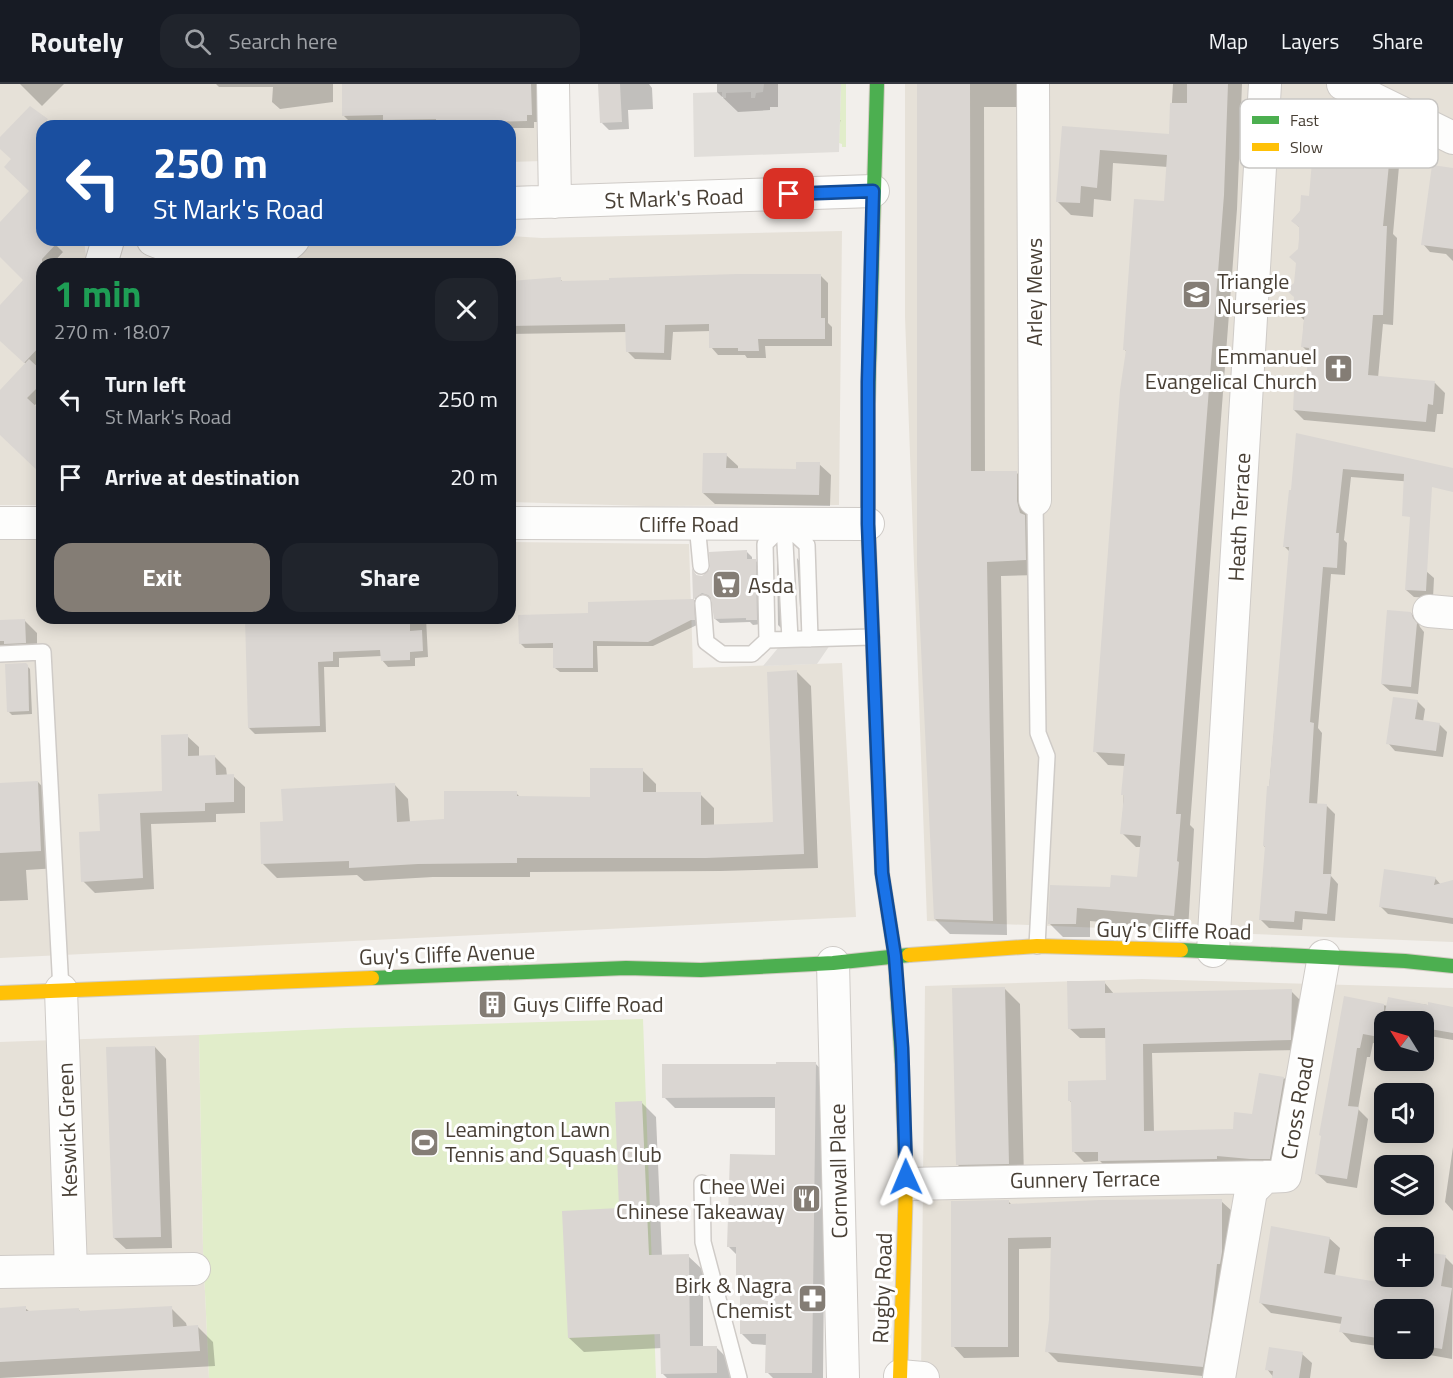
<!DOCTYPE html>
<meta charset="utf-8">
<style>
:root{--surface:#171b24;--page:#20242c;--text:#f1f3f6;--muted:#9ea1a6;--line:#363941;--accent:#847d75}
body{margin:0;font-family:"Titillium Web",sans-serif;background:var(--page);color:var(--text);height:100vh;display:flex;flex-direction:column;font-size:22px;white-space:nowrap}
*{box-sizing:border-box;margin:0}
p{font-size:20px;color:var(--muted)}
.icon{flex:none;width:33px;height:33px;fill:none;stroke:currentColor;stroke-width:2;stroke-linecap:round;stroke-linejoin:round}
.map{position:relative;flex:1;overflow:hidden}
.sheet{position:absolute;left:36px;top:174px;width:480px;height:366px;display:flex;flex-direction:column;background:var(--surface);border-radius:18px;box-shadow:0 3px 15px #0003}
.sheet>*{flex:none}
.top-card{position:absolute;left:36px;top:36px;width:480px;height:126px;border-radius:18px;box-shadow:0 3px 15px #0003;background:#1a4fa0;color:#fff;overflow:hidden}
.needle{width:39px;rotate:307deg}
.tools{position:absolute;left:1374px;top:927px;display:grid;gap:12px}
.tools a{display:grid;place-items:center;width:60px;height:60px;border-radius:12px;background:var(--surface);box-shadow:0 3px 15px #0003;font-size:30px}
.pin{position:absolute;display:grid;place-items:center;width:51px;height:51px;color:#fff;margin:-26px;border-radius:12px;box-shadow:0 3px 9px #0006}
.me{position:absolute;width:66px;margin:-33px;rotate:359deg;stroke-linejoin:round;filter:drop-shadow(0 0 4px #0008)}
.turn{display:flex;align-items:center;gap:21px;height:126px;padding:0 18px;font-size:27px}
.turn .icon{width:78px;height:78px;stroke-width:2.5}
.turn b{display:block;font-size:42px;line-height:51px}
.round{display:grid;place-items:center;flex:none;width:63px;height:63px;border-radius:18px;background:var(--page)}
.headline{display:flex;align-items:center;justify-content:space-between;height:102px;padding:0 18px}
h1{font-size:36px;font-weight:700;line-height:45px;color:#1e9e55}
.action{display:flex;gap:12px;margin-top:auto;padding:12px 18px}
.action a{flex:1;height:69px;border-radius:18px;background:var(--accent);color:#fff;font-size:24px;font-weight:700;line-height:69px;text-align:center}
.action a+a{background:var(--page);color:var(--text)}
ul{padding:0;list-style:none}
li{display:flex;align-items:center;gap:18px;height:78px;padding:0 18px}
li div{flex:1}
li b{display:block;font-size:22px}
li em{font-style:normal}
header{display:flex;align-items:center;gap:36px;box-sizing:border-box;height:84px;padding:0 30px;background:var(--surface);border-bottom:2px solid var(--line)}
header strong{font-size:28px}
nav{display:flex;gap:33px;margin-inline-start:auto;font-size:21px}
.search{width:420px;height:54px;background:var(--page);display:flex;align-items:center;gap:15px;box-sizing:border-box;padding:0 21px;border-radius:18px;color:var(--muted);font-size:22px}
.map>svg:first-child{display:block}
.residential{fill:#e6e1d8;fill-rule:evenodd}
.grass{fill:url(#grass-tufts)}
.garden{fill:#e1edca}
.parking{fill:#e1deda}
.shadow{fill:#0003}
.building{fill:#dad6d2}
.lines{fill:none;stroke-linecap:round;stroke-linejoin:round}
.lane-casing{stroke:#cfcbc7;stroke-width:18}
.street-casing{stroke:#cfcbc7;stroke-width:34}
.fast-casing{stroke:#d2ccc2;stroke-width:16}
.slow-casing{stroke:#d2ccc2;stroke-width:16}
.lane{stroke:#fdfdfc;stroke-width:15}
.street{stroke:#fdfdfc;stroke-width:32}
.fast{stroke:#4caf50;stroke-width:14}
.slow{stroke:#ffc107;stroke-width:14}
.route-casing{stroke:#114b97;stroke-width:15}
.route{stroke:#1a73e8;stroke-width:10}
.labels{text-anchor:middle;dominant-baseline:central;stroke-width:6;stroke-linejoin:round;paint-order:stroke}
.street-label{font-size:22px;fill:#494036;stroke:#fff}
.poi-label{font-size:22px;fill:#494036;stroke:#fff;text-anchor:start}
.key{fill:#fff;stroke:#c8c6c3;stroke-width:1.5}
.key-label{font-size:16px;fill:#494036}
</style>
<header>
<strong>Routely</strong>
<div class="search"><svg class="icon" aria-label="search" viewBox="0 0 24 24"><circle cx="10" cy="10" r="6"/><path d="M15 15l6 6"/></svg>Search here</div>
<nav><a>Map</a><a>Layers</a><a>Share</a></nav>
</header>
<div class="map">
<svg width="1453" height="1294" viewBox="0 0 1453 1294">
<defs>
<pattern id="grass-tufts" width="24" height="20" patternUnits="userSpaceOnUse" patternTransform="scale(1.5)"><rect width="24" height="20" fill="#e1edca"/><path d="M3 7l-1-3M5 7V3M7 7l1-3M15 17l-1-3M17 17v-4M19 17l1-3" fill="none" stroke="#c3ccae"/></pattern>
</defs>
<rect width="100%" height="100%" fill="#f2efeb"/>
<path class="residential" d="M0,0h543l-1,77 -32,1v-36h-216l-169,-6 -9,6h-74v114h42l3,24h-45v241h-42z
M905,0h548v858l-526,-21 -22,-604z
M842,147l-3,274 -193,1 -136,-4v-238h-233l27,-14 12,-10h194v-4l32,2z
M0,454h42v80h468v-76l179,2 4,124 149,-5 14,254 -856,41z
M1142,895l311,9v390h-532l4,-392zM1384,938h40v38h-40zM1384,1010h40v38h-40zM1384,1082h40v38h-40zM1384,1154h40v38h-40zM1384,1226h40v38h-40z
M199,951l4,214 6,129h-209v-336z"/>
<path class="grass" d="M841,0h5v63h-4v-3l-3,-1z"/>
<path class="garden" d="M643,935l13,359h-447l-6,-129 -4,-214 147,-7z"/>
<path class="parking" d="M764,0h77l-2,68 -145,5 -1,-64 29,-1v6h4v-5l25,-1v6h4l1,-5 7,-1z
M830,561l-13,19 -54,2 15,-18z"/>
<path class="shadow" d="M20,0h44l-22,22z
M216,0h117v18l-53,7 -8,-7 1,-15h-54z
M343,0h195l1,38h-5v6h-24v-2h-119l-4,-4 -36,1 -8,-8z
M600,0h49l3,4 1,21 -25,1 1,19 -20,1 -7,-7z
M717,0h61v23h-8v3l-32,2 -21,-20z
M919,0h109l-1,23h-43l1,366 31,-1 15,15 9,88 -39,1 6,359 -57,-1 -15,-15z
M1173,0h69l-5,125 -47,616 4,4 -6,101 -98,-9v16h-27l-14,-14 63,-35 27,-9 2,-32h-5l-14,-14 3,-67 -17,-1 -13,-14 32,-399 -2,-2 40,-147 3,-36 -55,-4 -2,38 -17,-2 -1,18 -22,-2 -14,-14 6,-74 107,8z
M30,24l23,18h-11v114h9l12,12 -11,12h-10v95l-7,7 7,7v25l-8,8 8,8v10l-42,11v-43l26,-28 -26,-25v-32l25,-27 -25,-24v-32l31,-33 -18,-31 -13,-18v-3z
M1390,61l10,10 -7,79 4,4 -4,87 -10,-1 -5,54 57,5 10,10 -2,21h-6l-2,18 -131,-12 -10,-10 12,-17 4,-39 -7,-7 1,-27 -10,-10 7,-81 -8,-8 17,-23 48,-43z
M1453,86v91l-7,-7 -16,-2 -7,-8z
M820,191l8,8v40l4,4v19h-67l1,12h-19l-2,-3h-27l-7,-8v-16l-38,1 -2,28 -36,-1 -7,-7 -1,-20 -117,2v-52l50,-3 4,4z
M1297,351l142,49 -88,-7 -7,63 3,3 -2,32 -14,-1 -13,154 4,5 -5,72h9l9,9 -4,62 7,8 -3,37 -32,-2 -1,11 -33,-2 -9,-9 6,-71 -2,-2 26,-294 -6,-6 9,-54z
M726,371l12,11v3l60,2 21,-7 12,11 -1,31 -115,-2 -12,-11z
M747,468l5,5v3h3l5,5 1,59 -8,1 -3,-3 -30,1 -5,-4 -2,-20 -6,-1 -8,26 -46,22h-56l1,26h-38l-5,-4 -1,-20h-29l-5,-5 70,-28 -1,-12 106,-3 -2,-28 5,5 10,-2z
M797,474l3,4 2,64 -1,-2z
M777,476l2,3 3,66 -4,-4z
M1426,487l8,7 -1,20 -19,-1 -8,-7z
M1411,529l7,8 2,6 4,5 -6,62 -28,-3 -8,-7z
M246,534h180l2,39 -13,1v8l-27,1 -6,-7v-4l-43,2v9h-15l2,65 -71,2 -6,-6z
M0,537h25l12,12v22l-37,-3z
M25,580l5,5 2,45 -20,1 -4,-4z
M797,588l14,14 7,182 -97,3 -191,1v5h-97l-69,4 -7,-6 -80,3 -14,-14 21,-41 110,-39 14,15 2,23 35,-2 71,-27 5,5h70l51,-28 14,14v9l44,1 14,14v18l60,-3z
M1417,617l8,8 -2,13 16,2 8,8 -4,25 -48,-6 -7,-8z
M187,652l12,11v10h16l11,11 1,8h6l12,11v26l-29,1v8l-65,2 3,65 -59,4 -12,-12 18,-49 63,-40z
M38,698l18,19 2,67 -32,2 2,30 -28,1v-117z
M1435,794l6,7 12,-4v43l-65,-10 -8,-8z
M1104,898l10,12 177,-3 10,10 -1,49 -148,3 2,79 80,-2 19,-14 31,-38 10,10 -14,80 -170,3 -10,-10 -16,1 -10,-10 -1,-48 -3,-3 38,-19 -1,-44h-27l-11,-10z
M1005,905l15,15 4,175 -51,1 -16,-16z
M1345,914l43,8 1,-7 64,10v31l-29,-5v-13h-40v23l-11,-2 -3,14h-3l-9,52 10,10 -11,69 -30,-5 -11,-10z
M155,963l11,12 6,189 -46,1 -12,-11z
M815,979l11,12 -3,303h-50l-6,-6v-27l-15,-1 -11,-11 1,-44 -4,-4v-29l-9,-9 47,-91 1,-48h-102l-11,-11z
M641,1018l15,15 6,139h26l15,14v77h13l15,15v16h-64l-5,-5v-25l-78,4 -15,-14 52,-129z
M1453,1063v64l-8,-9z
M1221,1117l12,11 -20,165 -155,-15 -11,-11 3,-31 2,-72 -33,1v108l-55,1 -11,-12 56,-144 3,3z
M1329,1154l11,10 -5,28 58,10 1,-10h30v-23l21,4 8,8 -1,94 -61,-11h33v-38h-40v37l-33,-5 -10,-11 1,-7 -71,-11 -10,-10z
M25,1224l5,4 49,-2 2,3 90,-5 15,15 1,4h11l15,15 2,24 -215,12v-69z
M1302,1270l10,9 -2,15h-36l-7,-9z"/>
<path class="building" d="M342,0h189l1,31h-5v6l-91,2v-4l-53,1v-5l-41,1z
M598,0h22l2,38 -22,1z
M917,0h53l1,387h46v30l3,12 5,2 1,45 -39,2 6,359 -59,-2 -17,-355z
M1187,0h41l-4,111 -48,619h5l-4,47 2,1 -5,54 -97,-8 -1,16h-28l2,-39 60,2 1,-12 26,2 4,-41 -21,-2 4,-39h-3l4,-41 -32,-2 27,-362 6,-40h-3l11,-151 30,2 3,-46 -67,-5 -3,38 -16,-2 -1,17 -24,-1 6,-76 107,8 1,-31h17z
M30,22l18,13 -6,7v114h11l4,3 -15,16v85l-18,19 -24,-22v-36l23,-25 -23,-23v-35l29,-31 -25,-24 7,-8 -11,-10v-12z
M1357,57l34,2 -8,83h4l-4,89h-10l-5,60 67,6 -2,24 -5,-1 -2,18 -133,-12 1,-20 11,1 4,-43 -8,-1 4,-36 -12,-1 1,-13 -8,-7 8,-7 2,-20 -7,-6 9,-8 1,-10v-12l-8,-6 9,-10 1,-16 8,1 4,-46 43,3z
M1432,81l21,3v81l-32,-4z
M737,190h84v44h4v21h-67l1,12h-21v-3h-29v-24l-44,1 -1,28 -38,-1 -1,-28 -115,2v-45l51,-4v4l48,-1v-2z
M29,275l13,12v12l-15,15 15,14v63l-42,-40v-45z
M1296,349l157,35v24l-21,-5 -6,104 -21,-1 5,-73 -8,-1 2,-42 -61,-5 -7,64h3l-2,35 -14,-1 -13,155 4,1 -5,80 18,1 -4,70h8l-4,40 -32,-3 -1,11 -35,-2 6,-74h-2l4,-60h2l20,-239h-6l6,-57h2z
M703,369h24l-1,15 70,1v-7h24l-1,33 -117,-2z
M747,466v9h9l1,61h-11v-2l-32,1 -3,-21 -3,-3 -6,-2 -8,6 1,21h-4l-43,22 -55,-1v27h-40v-25l-34,1 -1,-29 70,-2v-11l105,-3 -1,-31 4,7 6,1 8,-7 -1,-17z
M1387,526l24,2 2,6 4,5 -6,64 -30,-3z
M245,534h165v13l12,-1 1,21 -13,1v8l-29,1 -1,-11 -47,2v9l-15,1 2,64 -72,2z
M25,535l1,24 -22,1v-3h-4v-21z
M26,579l2,2 1,46 -22,1 -2,-48z
M797,586l7,184 -98,4h-189v5l-99,1 -69,4v-7l-88,3 -1,-42 23,-1 -2,-32 114,-6 2,39 47,-3v-28h73v5l73,1v-29h53v24h58v33l72,-3 -6,-150z
M1393,613l25,3 -3,19 25,4 -4,28 -50,-7z
M188,650v22l27,-1 1,20 18,-1v28l-29,1v8l-65,2 3,65 -62,4 -2,-50 21,-1 -2,-37 64,-3 -1,-56z
M38,697l3,70 -41,2v-70z
M1384,785l52,8 -2,8 19,-5v38l-74,-11z
M1067,897h38v12l187,-4 -1,51 -148,4 1,87 89,-2 1,-17 18,2 7,-41 25,4 -14,82h-20l-33,-3v3l-119,2v-9h-26l-1,-51h-3v-20l38,-1 -1,-52 -37,1z
M1005,903l4,177 -53,1 -4,-177z
M1344,912l40,8v13l4,-20 40,8v-3l25,5v26l-29,-5v-6l-40,-2v18l-21,-4 -3,14h-3l-9,58 11,1 -12,72 -32,-5 6,-38 -2,-1z
M155,962l6,191 -48,1 -7,-191z
M776,978h40l-4,311h-47l1,-39h-26v-49h-4v-38h-9l3,-93 45,1v-58l-113,1v-34h114z
M642,1017l7,154 40,-1 1,92h27v27l-56,1 -1,-40 -92,4 -6,-127 57,-3 -4,-106z
M1222,1115v53l-2,12h-3l-6,56 -8,47 -158,-15 4,-32 2,-83 -43,1v109h-57v-146l58,-1v4l90,-4z
M1271,1142l59,11 -6,36 72,12 1,-9h27v-24l22,3 -5,31 11,2 -10,61 -18,-3v-36h-40v29l-45,-7 3,-15 -83,-14z
M26,1222v5l53,-3v3l93,-5 1,21 25,-2 2,26 -200,11v-54z
M1269,1263l34,5 -4,26h-27l1,-7 -8,-1z"/>
<g class="lines">
<defs>
<path id="lane" d="M1035,416l3,233 9,23 -10,190
M697,440l4,42
M784,440l6,115
M784,441l-19,19 2,96 105,-3
M787,443l20,18 3,94
M703,519l3,39 16,12h30l15,-14
M0,570l43,-2 18,338
M702,1099l1,59 36,136"/>
<path id="street" d="M553,0l2,118
M1033,0l2,416
M1343,0l110,54
M510,119l363,-12
M153,156c13,5 27,11 40,15 24,7 83,5 100,-15
M101,180l7,-24
M0,439h42
M510,439l358,1
M1429,527l24,2
M1213,867l52,-867
M833,879l10,415
M61,906l10,281
M906,1100l359,-7
M0,1188l194,-3
M900,1292l23,2
M1219,1294l32,-187 14,-14 20,-1 39,-220"/>
<path id="fast" d="M868,320l9,-320
M878,687l4,102 13,83 7,108
M1181,866l224,11 48,5
M372,894l254,-10 75,2 132,-7 76,-8"/>
<path id="slow" d="M868,320v120l10,247
M909,871l128,-9 144,4
M0,909l372,-15
M900,1294l6,-194 -4,-120"/>
</defs>
<use href="#lane" class="lane-casing"/>
<use href="#street" class="street-casing"/>
<use href="#fast" class="fast-casing"/>
<use href="#slow" class="slow-casing"/>
<use href="#lane" class="lane"/>
<use href="#street" class="street"/>
<use href="#fast" class="fast"/>
<use href="#slow" class="slow"/>
</g>
<g class="lines">
<defs>
<path id="route" d="M789,110l84,-3 -5,191v142l14,349 13,83 7,92 4,129"/>
</defs>
<use href="#route" class="route-casing"/>
<use href="#route" class="route"/>
</g>
<defs>
<symbol id="school-square" viewBox="-11 -11 22 22"><rect x="-9" y="-9" width="18" height="18" rx="4" fill="#847d75" stroke="#fff"/><path d="M0-5L7-2L0 1L-7-2ZM-4 1L0 2.5L4 1V4Q0 6-4 4Z" fill="#fff"/></symbol>
<symbol id="church-square" viewBox="-11 -11 22 22"><rect x="-9" y="-9" width="18" height="18" rx="4" fill="#847d75" stroke="#fff"/><path d="M-1.2-6h2.4v3.5h3.3v2.4h-3.3V6h-2.4V-.1h-3.3v-2.4h3.3Z" fill="#fff"/></symbol>
<symbol id="supermarket-square" viewBox="-11 -11 22 22"><rect x="-9" y="-9" width="18" height="18" rx="4" fill="#847d75" stroke="#fff"/><path d="M-6-5.5h2.5l.6 2H6L4.5 2H-2.5L-4.4-4H-6ZM-1.5 3.2a1.3 1.3 0 1 0 .1 0ZM3 3.2a1.3 1.3 0 1 0 .1 0Z" fill="#fff"/></symbol>
<symbol id="building-square" viewBox="-11 -11 22 22"><rect x="-9" y="-9" width="18" height="18" rx="4" fill="#847d75" stroke="#fff"/><path d="M-4-6H4V6H1V3H-1V6H-4ZM-2.5-4.3h1.7v1.8h-1.7ZM.8-4.3h1.7v1.8H.8ZM-2.5-1h1.7V.8h-1.7ZM.8-1h1.7V.8H.8Z" fill="#fff"/></symbol>
<symbol id="stadium-square" viewBox="-11 -11 22 22"><rect x="-9" y="-9" width="18" height="18" rx="4" fill="#847d75" stroke="#fff"/><path d="M0-5a6.5 5 0 1 0 0 10a6.5 5 0 1 0 0-10ZM-3.5-1.8h7v3.6h-7Z" fill="#fff"/></symbol>
<symbol id="restaurant-square" viewBox="-11 -11 22 22"><rect x="-9" y="-9" width="18" height="18" rx="4" fill="#847d75" stroke="#fff"/><path d="M-5-6h1v4h1v-4h1v4h1v-4h1v5L-1.5 .5V6h-2V.5L-5-1ZM5-6V6H3V1.5H1.5Q1.5-4 5-6Z" fill="#fff"/></symbol>
<symbol id="pharmacy-square" viewBox="-11 -11 22 22"><rect x="-9" y="-9" width="18" height="18" rx="4" fill="#847d75" stroke="#fff"/><path d="M-2-6h4v4h4v4h-4v4h-4v-4h-4v-4h4Z" fill="#fff"/></symbol>
</defs>
<g fill-rule="evenodd">
<use href="#school-square" x="1180" y="194" width="33" height="33"/>
<use href="#church-square" x="1322" y="268" width="33" height="33"/>
<use href="#supermarket-square" x="710" y="484" width="33" height="33"/>
<use href="#building-square" x="476" y="904" width="33" height="33"/>
<use href="#stadium-square" x="408" y="1042" width="33" height="33"/>
<use href="#restaurant-square" x="790" y="1098" width="33" height="33"/>
<use href="#pharmacy-square" x="796" y="1198" width="33" height="33"/>
</g>
<g class="labels">
<g class="street-label">
<text transform="translate(674 114) rotate(-2)">St Mark's Road</text>
<text transform="translate(1034 208) rotate(-90)">Arley Mews</text>
<text transform="translate(1239 433) rotate(-87)">Heath Terrace</text>
<text x="689" y="440">Cliffe Road</text>
<text transform="translate(1174 846) rotate(1)">Guy's Cliffe Road</text>
<text transform="translate(447 870) rotate(-2)">Guy's Cliffe Avenue</text>
<text transform="translate(1297 1024) rotate(-80)">Cross Road</text>
<text transform="translate(67 1046) rotate(-92)">Keswick Green</text>
<text transform="translate(838 1087) rotate(-91)">Cornwall Place</text>
<text transform="translate(1085 1095) rotate(-1)">Gunnery Terrace</text>
<text transform="translate(882 1204) rotate(-88)">Rugby Road</text>
</g>
<g class="poi-label">
<text x="1217" y="197">Triangle<tspan x="1217" dy="25">Nurseries</tspan></text>
<text x="1317" y="272" text-anchor="end">Emmanuel<tspan x="1317" dy="25">Evangelical Church</tspan></text>
<text x="748" y="501">Asda</text>
<text x="513" y="920">Guys Cliffe Road</text>
<text x="445" y="1045">Leamington Lawn<tspan x="445" dy="25">Tennis and Squash Club</tspan></text>
<text x="785" y="1102" text-anchor="end">Chee Wei<tspan x="785" dy="25">Chinese Takeaway</tspan></text>
<text x="792" y="1201" text-anchor="end">Birk &amp; Nagra<tspan x="792" dy="25">Chemist</tspan></text>
</g>
</g>
<rect x="1240" y="15" width="198" height="69" rx="9" class="key"/>
<rect x="1252" y="32" width="27" height="8" fill="#4caf50"/>
<rect x="1252" y="59" width="27" height="8" fill="#ffc107"/>
<g class="key-label">
<text x="1290" y="42">Fast</text>
<text x="1290" y="69">Slow</text>
</g>
</svg>
<div class="tools">
<a><svg class="needle" viewBox="-14 -14 28 28"><path d="M0-13l5 13h-10z" fill="#e53935"/><path d="M0 13l5-13h-10z" fill="#9ea1a6"/></svg></a>
<a><svg class="icon" aria-label="sound" viewBox="0 0 24 24"><path d="M4 9h4l5-4v14l-5-4H4zM17 9q2 3 0 6"/></svg></a>
<a><svg class="icon" aria-label="layers" viewBox="0 0 24 24"><path d="M12 4l9 5-9 5-9-5zM3 14l9 5 9-5"/></svg></a>
<a>+</a>
<a>−</a>
</div>
<div class="pin" style="left:789px;top:110px;background:#d93025"><svg class="icon" aria-label="arrive" viewBox="0 0 24 24"><path d="M6 21V4h12l-3 4 3 4H6"/></svg></div>
<svg class="me" style="left:906px;top:1093px" viewBox="-20 -20 40 40"><path d="M0-17L14 15 0 8-14 15z" fill="#1a73e8" stroke="#fff" stroke-width="4"/></svg>
<div class="top-card">
<div class="turn"><svg class="icon" aria-label="left" viewBox="0 0 24 24"><path d="M17 20v-9H6M10 6l-5 5 5 5"/></svg><div><b>250 m</b>St Mark's Road</div></div>
</div>
<section class="sheet">
<div class="headline"><div><h1>1 min</h1><p>270 m · 18:07</p></div><a class="round"><svg class="icon" aria-label="close" viewBox="0 0 24 24"><path d="M6 6l12 12M18 6L6 18"/></svg></a></div>
<ul>
<li><svg class="icon" aria-label="left" viewBox="0 0 24 24"><path d="M17 20v-9H6M10 6l-5 5 5 5"/></svg><div><b>Turn left</b><p>St Mark's Road</p></div><em>250 m</em></li>
<li><svg class="icon" aria-label="arrive" viewBox="0 0 24 24"><path d="M6 21V4h12l-3 4 3 4H6"/></svg><div><b>Arrive at destination</b></div><em>20 m</em></li>
</ul>
<div class="action"><a>Exit</a><a>Share</a></div>
</section>
</div>
